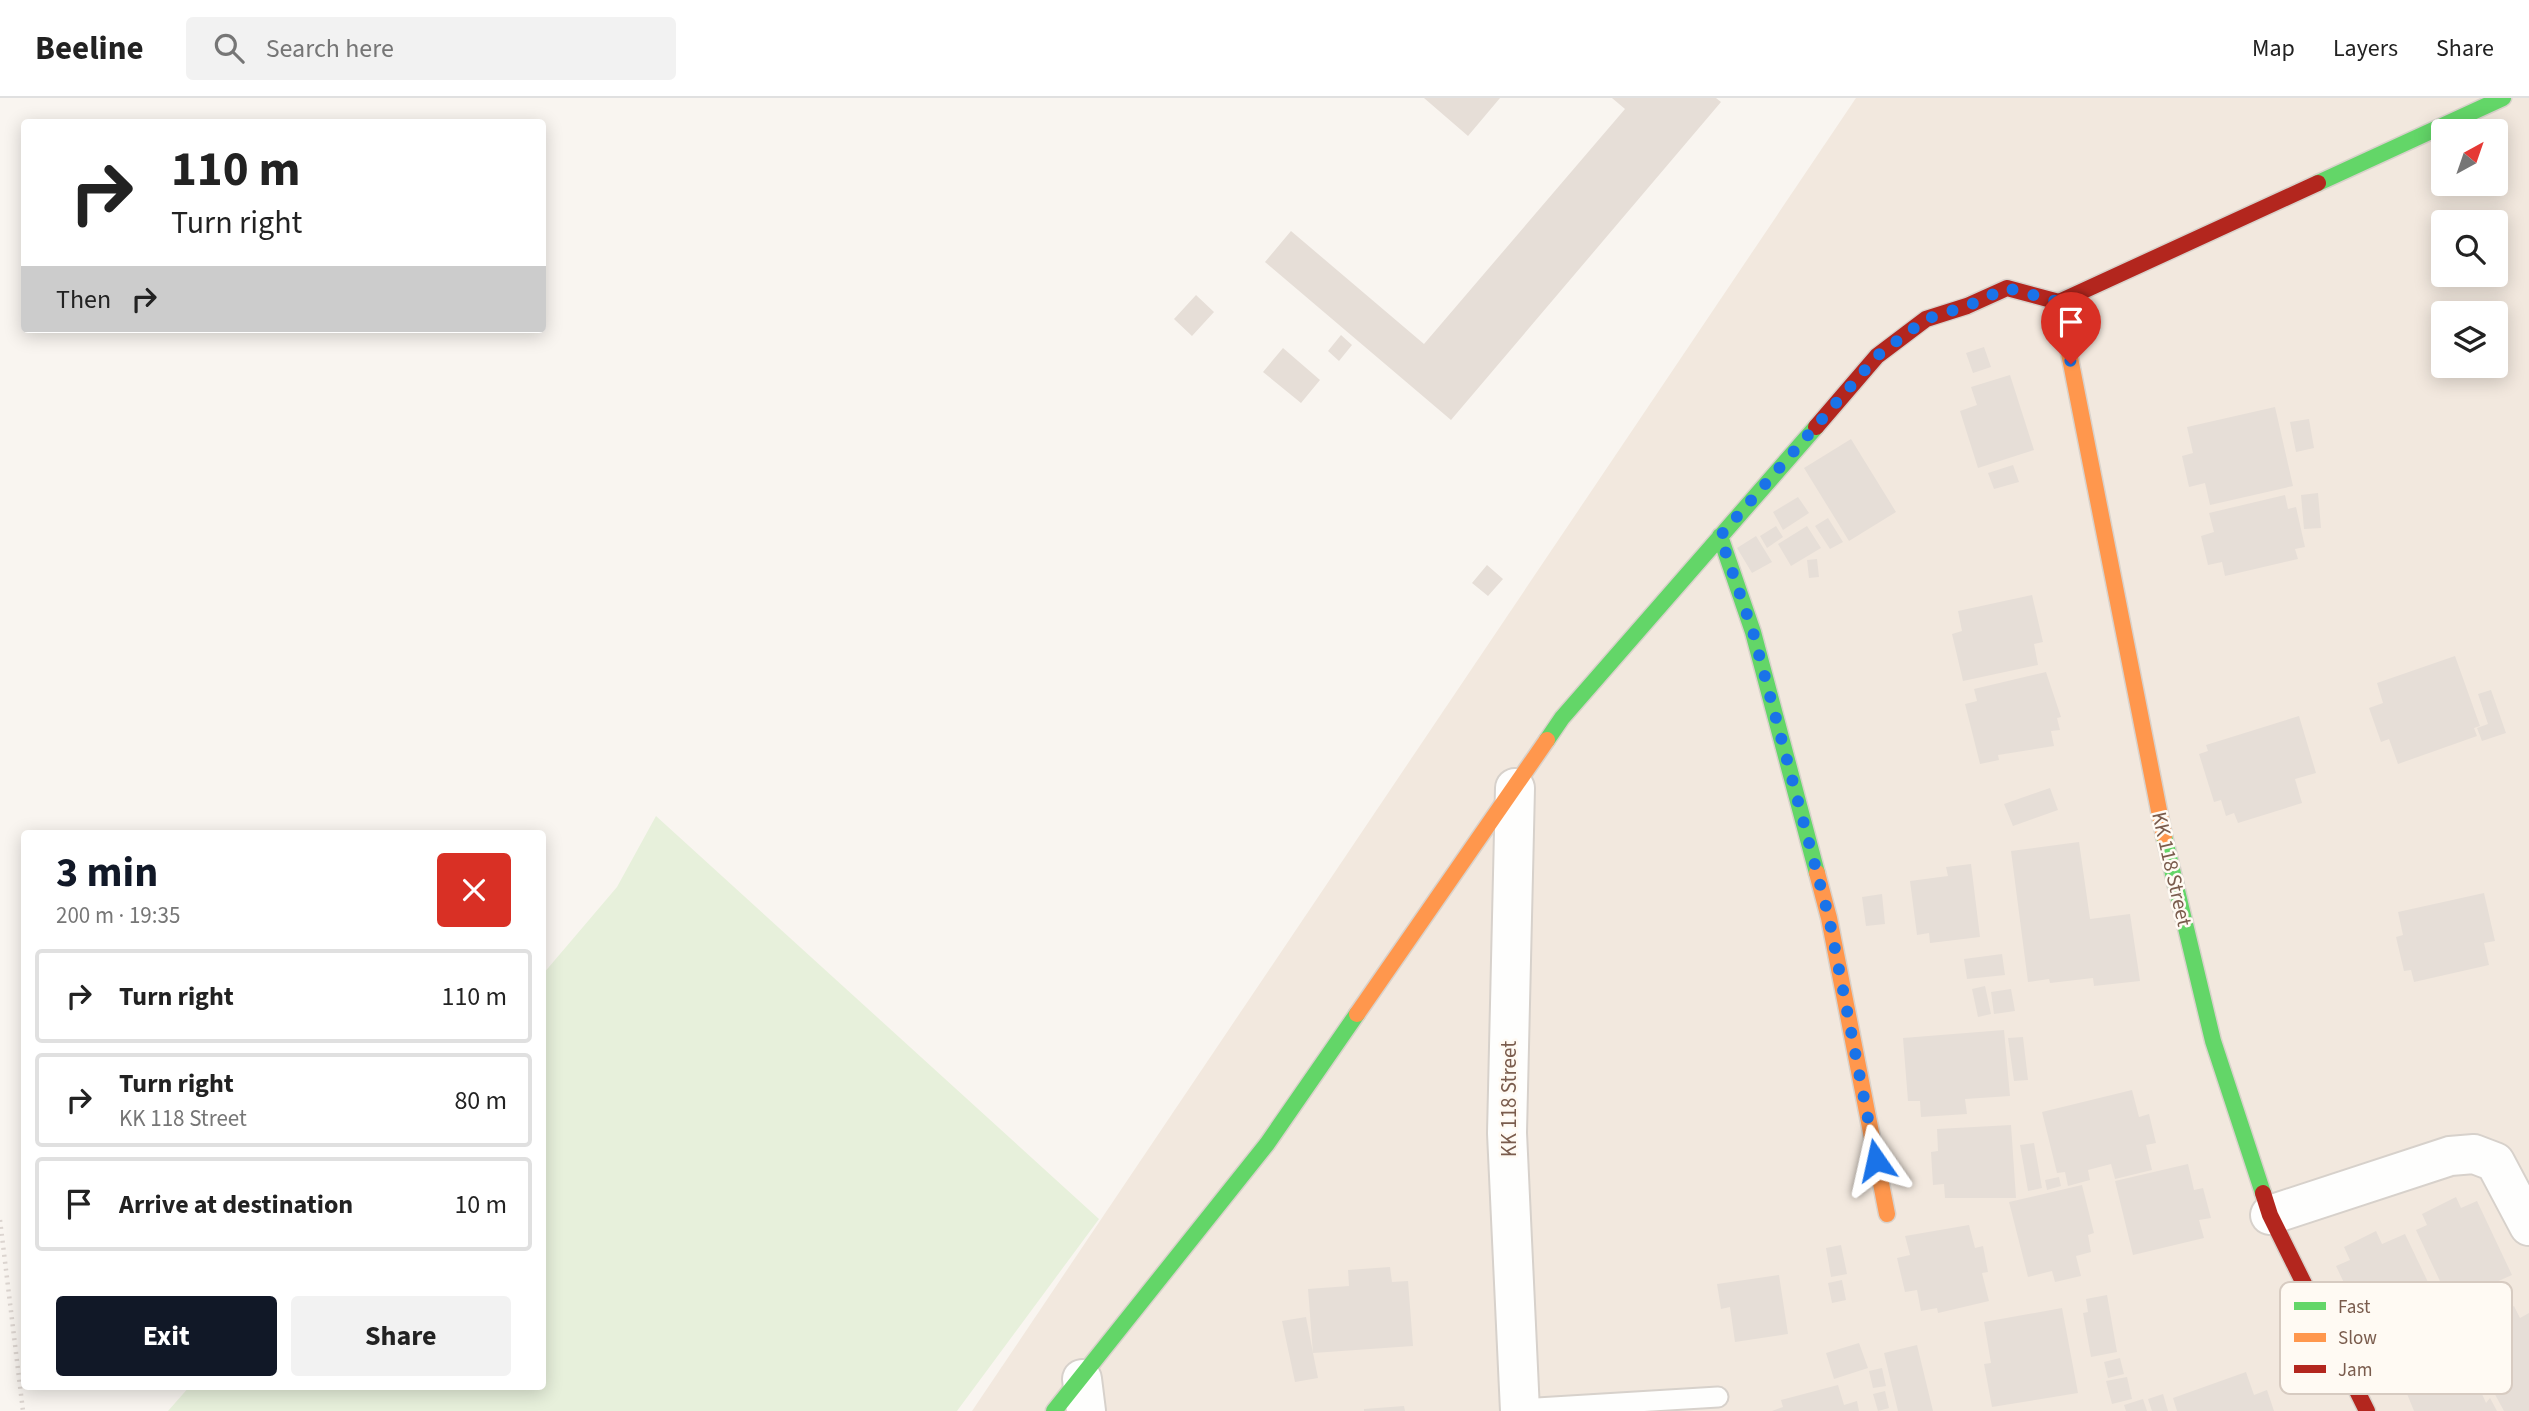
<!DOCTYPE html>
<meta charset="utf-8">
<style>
:root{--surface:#fff;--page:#f2f2f2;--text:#222;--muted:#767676;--line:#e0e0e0;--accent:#111827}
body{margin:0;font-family:"Source Sans 3",sans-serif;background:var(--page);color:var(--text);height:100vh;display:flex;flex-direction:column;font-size:26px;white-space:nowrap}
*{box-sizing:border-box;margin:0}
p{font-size:23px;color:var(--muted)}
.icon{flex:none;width:38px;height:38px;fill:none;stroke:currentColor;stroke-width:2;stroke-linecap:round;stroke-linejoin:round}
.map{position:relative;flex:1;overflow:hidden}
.details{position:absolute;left:21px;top:732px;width:525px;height:560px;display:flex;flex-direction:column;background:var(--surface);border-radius:7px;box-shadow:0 4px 18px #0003}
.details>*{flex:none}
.top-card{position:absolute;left:21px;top:21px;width:525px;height:214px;border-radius:7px;box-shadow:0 4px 18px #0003;background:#fff;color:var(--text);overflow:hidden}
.needle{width:46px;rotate:40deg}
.fabs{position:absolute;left:2431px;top:21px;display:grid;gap:14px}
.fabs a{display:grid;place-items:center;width:77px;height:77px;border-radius:7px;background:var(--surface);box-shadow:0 4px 18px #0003;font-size:35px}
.pin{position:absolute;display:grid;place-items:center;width:60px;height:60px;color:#fff;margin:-72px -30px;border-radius:50% 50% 50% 0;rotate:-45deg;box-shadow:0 0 7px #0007}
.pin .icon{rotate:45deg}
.me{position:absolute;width:77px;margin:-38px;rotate:349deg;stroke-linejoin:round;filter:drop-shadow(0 0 5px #0008)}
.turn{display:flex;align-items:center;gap:24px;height:147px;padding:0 35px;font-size:32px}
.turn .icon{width:91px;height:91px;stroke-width:2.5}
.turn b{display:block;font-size:49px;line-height:60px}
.then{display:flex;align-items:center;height:66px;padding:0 35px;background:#0003;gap:14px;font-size:26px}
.round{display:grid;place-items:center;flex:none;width:74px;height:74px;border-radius:7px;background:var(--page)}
.headline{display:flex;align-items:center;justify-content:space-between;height:119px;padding:0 35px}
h1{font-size:42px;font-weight:700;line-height:52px;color:var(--accent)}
.primary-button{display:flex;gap:14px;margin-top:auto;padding:14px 35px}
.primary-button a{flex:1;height:80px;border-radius:7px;background:var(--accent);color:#fff;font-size:28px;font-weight:700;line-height:80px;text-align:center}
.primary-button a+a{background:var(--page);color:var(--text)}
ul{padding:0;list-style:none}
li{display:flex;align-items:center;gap:21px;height:94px;margin:0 14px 10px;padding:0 21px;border:4px solid var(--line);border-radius:7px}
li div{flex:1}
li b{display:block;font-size:26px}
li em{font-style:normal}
header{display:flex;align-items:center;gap:42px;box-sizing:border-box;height:98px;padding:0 35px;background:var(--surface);border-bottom:2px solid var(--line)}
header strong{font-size:33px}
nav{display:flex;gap:38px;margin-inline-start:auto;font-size:24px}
.search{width:490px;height:63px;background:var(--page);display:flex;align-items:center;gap:18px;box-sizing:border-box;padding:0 24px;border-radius:7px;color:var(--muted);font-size:26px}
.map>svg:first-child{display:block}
.residential{fill:#f2e8de;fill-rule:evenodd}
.green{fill:#e7f0db}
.building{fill:#e6ded7}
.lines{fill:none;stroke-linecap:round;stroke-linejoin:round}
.lane-casing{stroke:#d7d1cb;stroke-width:23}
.street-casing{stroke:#d7d1cb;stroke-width:42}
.fast-casing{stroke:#d9d2cb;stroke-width:19}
.slow-casing{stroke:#d9d2cb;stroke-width:19}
.jam-casing{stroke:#d9d2cb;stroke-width:19}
.path{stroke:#dcd5d0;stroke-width:4.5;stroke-dasharray:2 5;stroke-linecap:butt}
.lane{stroke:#fefefd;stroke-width:19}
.street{stroke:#fefefd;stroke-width:38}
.fast{stroke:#63d668;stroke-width:16}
.slow{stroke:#ff974d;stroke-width:16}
.jam{stroke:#b3261e;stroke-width:16}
.route{stroke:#1a73e8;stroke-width:12;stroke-dasharray:0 21.6}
.labels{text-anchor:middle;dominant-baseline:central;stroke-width:5;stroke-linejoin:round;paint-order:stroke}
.street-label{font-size:21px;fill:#7a5c4d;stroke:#fffaf3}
.key{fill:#fffaf3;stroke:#d7cbc1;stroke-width:2}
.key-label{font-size:19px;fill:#7a5c4d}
</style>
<header>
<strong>Beeline</strong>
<div class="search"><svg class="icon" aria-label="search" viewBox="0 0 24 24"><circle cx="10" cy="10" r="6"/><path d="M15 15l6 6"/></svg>Search here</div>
<nav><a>Map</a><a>Layers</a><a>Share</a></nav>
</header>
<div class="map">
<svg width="2529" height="1313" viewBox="0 0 2529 1313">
<rect width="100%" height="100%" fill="#f9f5f0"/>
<path class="residential" d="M1856,0h673v1313h-1557zM2443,33h53v53h-53zM2443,124h53v53h-53zM2443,215h53v53h-53z"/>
<path class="green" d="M656,718l443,403 -142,192h-789l22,-25h352l1,-412 74,-87z"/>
<path class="building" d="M1424,0h76l-32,38z
M1612,0h104l5,4 -270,318 -186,-158 26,-31 133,113 201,-235z
M1196,197l18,17 -22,24 -18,-17z
M1341,237l11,10 -13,16 -11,-10z
M1984,249l7,20 -18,6 -7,-20z
M1283,250l37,32 -19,23 -38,-31z
M2010,277l24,75 -56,18 -18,-57 17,-6 -6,-18z
M2275,309l18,79 -83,19 -5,-22 -16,4 -7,-31 11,-3 -6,-26z
M2309,321l5,29 -18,4 -6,-30z
M1851,341l45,73 -47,29 -45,-73z
M2013,367l6,17 -25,7 -6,-16z
M2318,395l3,35 -17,1 -3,-34z
M2285,397l3,14 8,-2 9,40 -10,2 3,10 -73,17 -3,-14 -14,3 -7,-29 13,-4 -5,-19z
M1798,399l11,16 -26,17 -10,-18z
M1828,420l15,24 -13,7 -15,-23z
M1776,428l7,11 -16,11 -7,-12z
M1807,428l14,22 -30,18 -13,-22z
M1756,438l16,26 -20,11 -15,-25z
M1817,461l2,18 -10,1 -2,-18z
M1487,467l16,14 -15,17 -16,-13z
M2032,497l11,47 -9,2 4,21 -75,16 -11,-47 10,-3 -4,-20z
M2455,558l25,70 -6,2 3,8 -79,28 -9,-25 -8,3 -12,-34 14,-5 -6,-20z
M2046,574l15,45 -4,1 3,12 -9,1 3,15 -56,9 1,5 -19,4 -15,-60 12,-3 -3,-12z
M2491,592l15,43 -24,8 -5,-13 11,-4 -10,-30z
M2299,618l17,57 -21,6 7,24 -64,20 -4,-10 -8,3 -5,-16 -7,2 -15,-48 9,-3 -2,-6z
M2050,690l8,22 -45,16 -9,-22z
M2079,744l11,77 40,-5 10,67 -46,5 -1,-8 -43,5 -1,-4 -21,3 -17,-131z
M1971,766l9,73 -50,6 -1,-10 -12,2 -7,-54 38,-5 -2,-9z
M2484,795l11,48 -11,2 5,22 -75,17 -3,-12 -7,1 -8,-34 7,-2 -5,-23z
M1882,796l3,30 -19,2 -4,-29z
M2002,856l3,21 -38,4 -3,-20z
M1985,888l6,28 -13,3 -6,-28z
M2011,891l4,22 -21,3 -3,-22z
M2004,932l6,66 -45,3 2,15 -46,3 -1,-16h-12l-5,-63z
M2023,939l5,43 -14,1 -6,-43z
M2132,992l7,27 10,-3 7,29 -10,2 6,25 -37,9 -4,-15 -23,6 2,10 -22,6 -3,-14 -8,1 -15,-61z
M2011,1027l5,73h-71l-1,-14 -11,1 -2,-33 7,-1 -1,-22z
M2034,1045l8,45 -14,3 -8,-46z
M2188,1066l6,26 9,-2 8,30 -12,2 5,18 -71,17 -18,-74z
M2059,1079l2,9 -14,4 -2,-10z
M2082,1087l12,48 -6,2 3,17 -15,4 5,20 -26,6 -3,-11 -24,6 -19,-75z
M2456,1099l5,11 16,-7 35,74 -47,21 -3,-7 -15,7 -31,-66 11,-5 -5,-11z
M1969,1127l6,23 8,-2 5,26 -6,1 7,28 -51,12 -1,-5 -16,3 -4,-21 -12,2 -8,-34 13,-3 -5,-19z
M2376,1133l6,13 23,-10 33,69 -21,9 7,15 -48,23 -40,-84 14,-6 -6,-13z
M1841,1147l6,29 -16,3 -5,-29z
M1390,1169l2,15 16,-1 5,65 -100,7 5,25 -23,4 -13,-61 24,-4 7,36 -5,-64 41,-3 -1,-16z
M1779,1177l9,59 -53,8 -5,-35 -9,2 -4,-25z
M1842,1182l4,20 -14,3 -4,-20z
M2107,1197l10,57 -26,5 -8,-44 5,-1 -2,-13z
M2514,1208l6,12 9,-5v98h-25l-37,-68 18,-9 -5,-9z
M2062,1210l16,85 -86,14 -8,-43 7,-1 -7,-41z
M1859,1245l9,25 -34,11 -8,-26z
M1917,1247l16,66h-35l-14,-58z
M2462,1250l24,55 4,-5 7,13h-83l-15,-37z
M2120,1260l4,16 -16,4 -4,-16z
M1882,1270l4,18 -13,2 -4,-17z
M2246,1274l8,23 13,-5 7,21h-97l-4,-13z
M2127,1279l5,22 -20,5 -6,-23z
M1838,1287l6,20 13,-4 2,10h-87l11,-4 -2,-7z
M1885,1293l4,17 -11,3 -5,-17z
M2163,1296l5,17h-16l-4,-12z
M2143,1301l4,12h-21l-2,-6z
M1404,1308l1,5h-41v-2z"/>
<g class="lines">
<defs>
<path id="lane" d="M1520,1311l198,-12"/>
<path id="street" d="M1515,690l-8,345 13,278
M2270,1117l180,-59 24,-2 21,8 34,64
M1082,1281l4,32"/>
<path id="fast" d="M2318,85l185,-85
M1720,438l33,96 64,241
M1547,642l15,-22 254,-291
M2164,738l49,205 50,152
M1054,1313l213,-267 90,-130"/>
<path id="slow" d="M2059,204l105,534
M1817,775l12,45 58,296
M1357,916l190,-274"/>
<path id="jam" d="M1816,329l61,-71 49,-37 41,-13 40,-18 52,14 259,-119
M2263,1095l7,22 97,196"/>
</defs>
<use href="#lane" class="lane-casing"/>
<use href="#street" class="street-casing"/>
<use href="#fast" class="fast-casing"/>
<use href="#slow" class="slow-casing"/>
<use href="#jam" class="jam-casing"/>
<path class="path" d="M0,1122l23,191"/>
<use href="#lane" class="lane"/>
<use href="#street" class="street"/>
<use href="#fast" class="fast"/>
<use href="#slow" class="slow"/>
<use href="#jam" class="jam"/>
</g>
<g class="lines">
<path class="route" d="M1876,1062l-47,-242 -76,-286 -33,-96 157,-180 49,-37 41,-13 40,-18 52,14 12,62"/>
</g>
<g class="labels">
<g class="street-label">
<text transform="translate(2172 771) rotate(77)">KK 118 Street</text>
<text transform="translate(1509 1001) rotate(-90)">KK 118 Street</text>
</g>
</g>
<rect x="2280" y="1184" width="232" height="112" rx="10" class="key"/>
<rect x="2294" y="1204" width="32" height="8" fill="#63d668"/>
<rect x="2294" y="1235" width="32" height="9" fill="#ff974d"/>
<rect x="2294" y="1267" width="32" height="8" fill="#b3261e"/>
<g class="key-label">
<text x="2338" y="1215">Fast</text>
<text x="2338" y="1246">Slow</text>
<text x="2338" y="1278">Jam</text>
</g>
</svg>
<div class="fabs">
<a><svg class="needle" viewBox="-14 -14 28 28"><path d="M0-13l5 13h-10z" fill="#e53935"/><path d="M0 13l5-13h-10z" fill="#767676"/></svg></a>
<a><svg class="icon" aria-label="search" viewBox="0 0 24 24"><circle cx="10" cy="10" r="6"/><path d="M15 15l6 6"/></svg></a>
<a><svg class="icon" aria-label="layers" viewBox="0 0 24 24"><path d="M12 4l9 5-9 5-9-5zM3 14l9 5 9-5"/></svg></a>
</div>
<div class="pin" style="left:2071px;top:266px;background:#d93025"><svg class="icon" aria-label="arrive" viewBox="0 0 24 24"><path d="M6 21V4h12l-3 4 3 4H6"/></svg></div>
<svg class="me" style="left:1876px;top:1062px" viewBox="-20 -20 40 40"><path d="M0-17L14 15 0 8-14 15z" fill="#1a73e8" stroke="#fff" stroke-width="4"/></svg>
<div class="top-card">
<div class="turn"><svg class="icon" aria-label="right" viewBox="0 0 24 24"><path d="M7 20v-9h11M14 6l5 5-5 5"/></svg><div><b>110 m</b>Turn right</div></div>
<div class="then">Then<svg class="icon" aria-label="right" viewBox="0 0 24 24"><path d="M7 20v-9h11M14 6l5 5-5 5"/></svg></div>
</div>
<section class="details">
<div class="headline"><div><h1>3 min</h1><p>200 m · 19:35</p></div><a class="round" style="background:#d93025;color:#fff"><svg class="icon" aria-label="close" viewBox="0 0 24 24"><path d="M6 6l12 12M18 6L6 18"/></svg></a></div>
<ul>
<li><svg class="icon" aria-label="right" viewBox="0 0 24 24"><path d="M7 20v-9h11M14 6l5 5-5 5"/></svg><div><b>Turn right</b></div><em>110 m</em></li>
<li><svg class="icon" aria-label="right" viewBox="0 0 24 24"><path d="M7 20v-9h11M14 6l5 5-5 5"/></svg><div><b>Turn right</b><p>KK 118 Street</p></div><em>80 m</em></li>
<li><svg class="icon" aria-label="arrive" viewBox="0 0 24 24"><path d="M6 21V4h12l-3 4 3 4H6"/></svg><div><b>Arrive at destination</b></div><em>10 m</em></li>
</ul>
<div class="primary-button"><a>Exit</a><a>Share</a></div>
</section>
</div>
